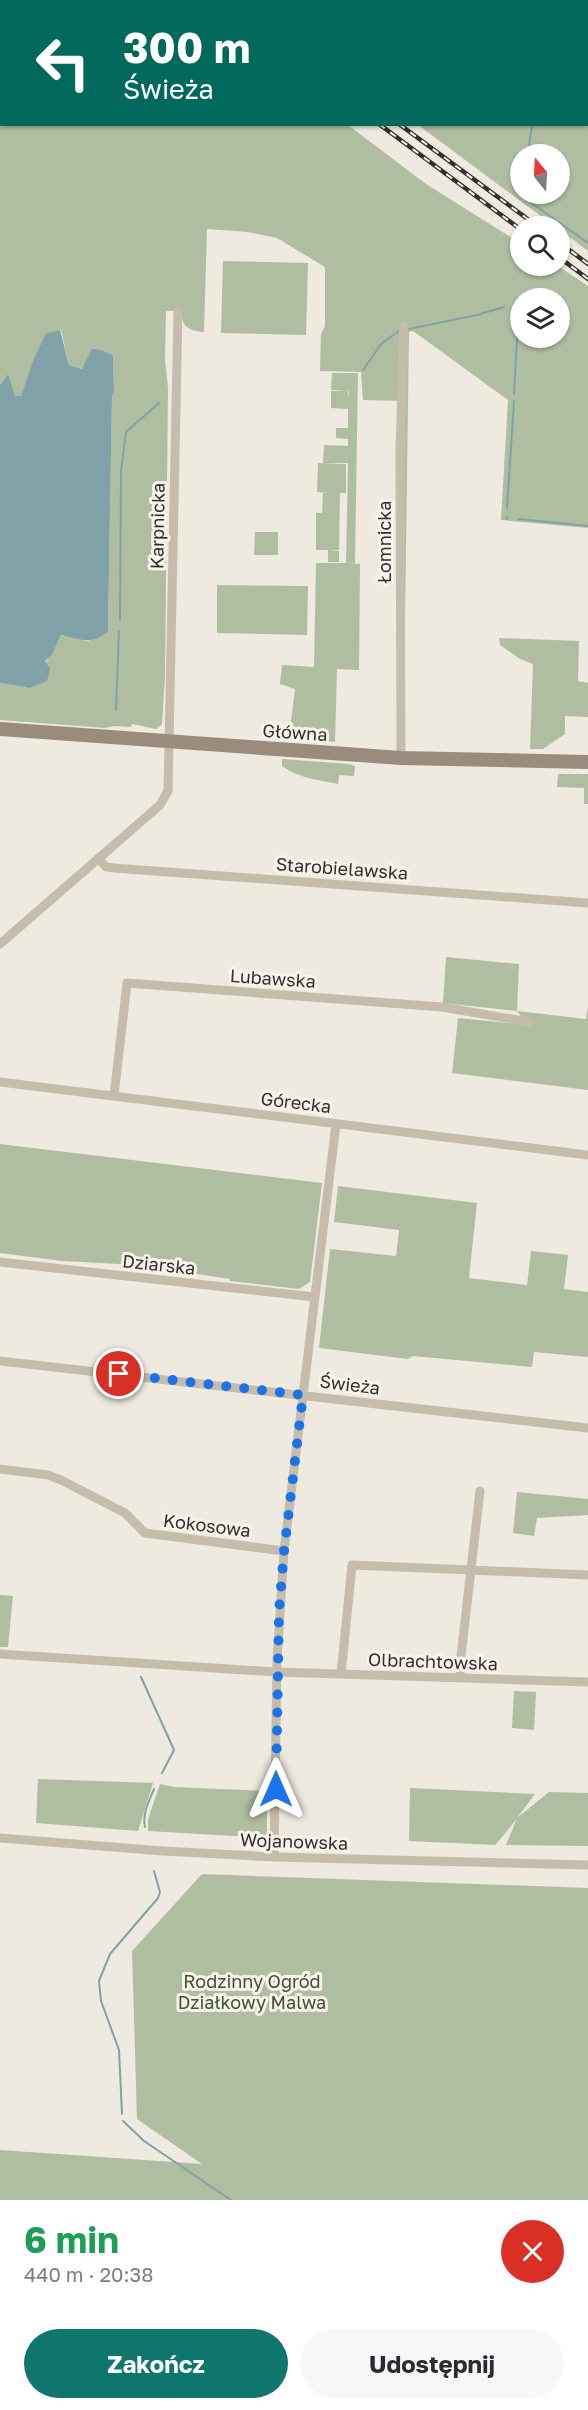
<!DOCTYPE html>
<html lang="pl">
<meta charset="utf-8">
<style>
:root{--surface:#fff;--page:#f7f7f7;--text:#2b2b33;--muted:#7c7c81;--accent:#0f766e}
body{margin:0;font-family:"Golos Text",sans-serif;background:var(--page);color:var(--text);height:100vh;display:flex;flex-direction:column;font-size:22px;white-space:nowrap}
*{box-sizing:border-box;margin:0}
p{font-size:20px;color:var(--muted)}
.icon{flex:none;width:33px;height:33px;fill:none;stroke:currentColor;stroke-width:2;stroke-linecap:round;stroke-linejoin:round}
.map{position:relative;height:2200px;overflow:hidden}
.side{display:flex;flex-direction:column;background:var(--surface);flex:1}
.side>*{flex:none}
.top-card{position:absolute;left:0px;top:0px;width:588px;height:126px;box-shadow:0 2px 4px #0004;background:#00695c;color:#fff;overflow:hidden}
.needle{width:39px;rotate:342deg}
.fabs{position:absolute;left:510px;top:144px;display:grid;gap:12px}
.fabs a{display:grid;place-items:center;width:60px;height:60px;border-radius:50%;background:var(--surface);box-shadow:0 2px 4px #0004;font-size:30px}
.pin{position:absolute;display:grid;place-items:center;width:51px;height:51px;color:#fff;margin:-26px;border:3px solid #fff;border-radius:50%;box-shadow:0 2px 6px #0007}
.me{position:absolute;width:66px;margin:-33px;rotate:0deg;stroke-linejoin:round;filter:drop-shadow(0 0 4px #0008)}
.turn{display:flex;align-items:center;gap:21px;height:126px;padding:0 24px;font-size:27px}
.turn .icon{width:78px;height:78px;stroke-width:2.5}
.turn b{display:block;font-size:42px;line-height:51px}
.round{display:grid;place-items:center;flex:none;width:63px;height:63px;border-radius:32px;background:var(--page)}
.summary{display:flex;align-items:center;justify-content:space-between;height:102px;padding:0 24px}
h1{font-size:36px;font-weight:700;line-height:45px;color:#1e9e55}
.cta{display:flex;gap:12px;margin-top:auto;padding:12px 24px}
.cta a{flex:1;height:69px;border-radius:36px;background:var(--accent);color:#fff;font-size:24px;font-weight:700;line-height:69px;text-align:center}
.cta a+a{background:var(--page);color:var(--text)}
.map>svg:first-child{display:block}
.green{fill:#afbda0;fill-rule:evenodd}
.water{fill:#81a1a9}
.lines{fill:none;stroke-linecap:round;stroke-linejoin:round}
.stream{stroke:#81a1a9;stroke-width:2}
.street{stroke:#c6bcac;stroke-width:9}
.secondary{stroke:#9a8c7d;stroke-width:14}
.rail-casing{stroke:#352f2a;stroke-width:4.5}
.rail{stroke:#f8f3ea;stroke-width:2;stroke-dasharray:7;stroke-linecap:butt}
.route{stroke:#1a73e8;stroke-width:10;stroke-dasharray:0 18}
.labels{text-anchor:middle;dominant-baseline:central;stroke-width:6;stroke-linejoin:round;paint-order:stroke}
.street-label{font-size:18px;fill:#352f2a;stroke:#f8f3ea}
.park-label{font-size:18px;fill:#405031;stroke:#f8f3ea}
</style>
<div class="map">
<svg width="588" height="2200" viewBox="0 0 588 2200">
<rect width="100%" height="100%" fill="#efeadf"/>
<path class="green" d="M0,0l179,1 -177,1v122l346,1 78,59 94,59v23h38l30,20v242l-87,-8 7,-120 -95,-69 -4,1 -4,291 -3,-222 -39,-1 -2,-28 -41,-1 1,-37 4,-8v-59l-48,-29 -29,-6 -41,-3 -3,103c-15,-1 -23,-5 -22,-21h-16l-1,49 3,28 -3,288 -3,48 -6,5 -24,-5 -1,3 -17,-1 -9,2 -105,-8v-37l28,5c12,-18 24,-34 33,-53l27,6 20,-10 4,-235 2,-10 -1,-30 -31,13 -13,-4 -8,-35 -15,3 -13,27 -12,37 -6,-1 -8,-21 -7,10zM520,298h40v40h-40z
M250,0h338v251l-28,-21v-4h-6l-136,-101 168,-1v-122zM520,154h40v40h-40z
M223,261l85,2 -2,72 -85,-2z
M332,373h26l-3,190h-6l11,1 -1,106 -22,-1 -2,73 -46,-4 6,-49 -15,-5 2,-19 32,2 2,-104h30l2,-100h-25l1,-18 24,1v-7l-12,-1v-10h12v-19l-17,-1v-17h17v7l1,-7 -18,-1z
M318,463l28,1v29h-6l-1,57 -9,1h9v11h-11v-12h-12v-37h6l1,-20h6l-12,-1z
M255,532h23v23h-24z
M217,585l91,1 -1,49 -90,-2z
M499,638l80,3 -1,40 10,2v34l-23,-1v18l-22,15h-13l3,-85 -13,-5 -20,-14z
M282,759l67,5 6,2 -1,10 -15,-1 -1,9c-19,-4 -40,-6 -56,-18z
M558,774h30v30h-4v-16l-27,-1z
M446,957l73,7 -2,47 69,8 2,-12v83l-136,-17 6,-55 70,7 -11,-14 -74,-8z
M0,1144l322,39 -12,99 -11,7 -69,-8v-2l-92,-14 -76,-4 -62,-8z
M338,1186l139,17 -8,75 58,7 4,-34 37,4 -4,34 24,3v65l-54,-5 -2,15 -119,-11 -5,3 -89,-11 11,-99 66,7 3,-26 -65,-8z
M517,1492l71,7v16l-51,3 -3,18 -21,-3z
M0,1595l13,1 -5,51h-8z
M514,1691l22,1 -2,38 -22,-2z
M38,1779l115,4 -15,48 -102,-8z
M160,1784l14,3 93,4v47l-119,-7v-12z
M410,1788l125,6c-13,17 -25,35 -40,51l-86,-4z
M549,1792l39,1v53l-82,-1 11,-27z
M202,1874l386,14v312h-588v-50l202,14 -65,-45 -5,-168z"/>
<path class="water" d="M60,330l9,35 13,4 10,-20 10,1 11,6 1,34 -2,6 -4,235c-16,15 -28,8 -47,4l-9,19 -7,7 5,8 -3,12 -18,7 -29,-5v-298l8,-11 7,22h6l12,-36 13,-27z"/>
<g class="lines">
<path class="stream" d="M556,0l9,2
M538,2v-2
M586,6h2
M528,154l4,-30
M524,194l-1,3 65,46
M514,304l5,-2 -5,92
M409,329l68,-14 27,-8
M363,370l19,-27 17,-12
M507,508l7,-107
M507,517v2
M518,519l70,7
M120,620l1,-149 5,-39 33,-29
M116,710l3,-79
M141,1677l33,73 -12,23
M145,1827c-3,-13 4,-26 9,-38
M122,2114l-3,-64 -18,-49 -2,-20 11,-27 48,-56 2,-6 -6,-21
M123,2121l21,20 87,59"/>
<path class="street" d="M401,758l-1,-309 4,-123
M98,858l8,9 8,1 474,35
M0,944l160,-139 8,-14 10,-480
M0,1082l588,73
M114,1096l13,-113 315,24 87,15
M0,1262l315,35
M0,1361l588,67
M0,1469l48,6 13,5 64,33 20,20 139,18
M0,1654l277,18 311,10
M341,1674l11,-109 236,10
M460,1678l1,-22 19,-165
M0,1838l163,13 111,6 314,8
M274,1857l3,-197 7,-109 52,-427"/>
<path class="secondary" d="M0,729l401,29 187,4"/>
<defs>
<path id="rail" d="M211,0l2,2
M231,0l2,2
M379,124l141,105
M399,124l138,102
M560,243l28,21
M560,258l28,21"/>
</defs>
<use href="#rail" class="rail-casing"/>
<use href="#rail" class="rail"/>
</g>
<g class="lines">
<path class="route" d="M119,1374l184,21 -19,156 -5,61 -3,177"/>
</g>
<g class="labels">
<g class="street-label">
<text transform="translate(157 526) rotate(-89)">Karpnicka</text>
<text transform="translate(384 542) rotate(-90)">Łomnicka</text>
<text transform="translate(295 732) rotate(4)">Główna</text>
<text transform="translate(342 868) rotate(4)">Starobielawska</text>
<text transform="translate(273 978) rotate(4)">Lubawska</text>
<text transform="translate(296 1102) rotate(7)">Górecka</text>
<text transform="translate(159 1264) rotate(6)">Dziarska</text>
<text transform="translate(350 1384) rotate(7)">Świeża</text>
<text transform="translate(207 1525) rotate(7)">Kokosowa</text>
<text transform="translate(433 1661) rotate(2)">Olbrachtowska</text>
<text transform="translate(294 1841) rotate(2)">Wojanowska</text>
</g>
<g class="park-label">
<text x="252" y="1981">Rodzinny Ogród<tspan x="252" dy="21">Działkowy Malwa</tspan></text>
</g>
</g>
</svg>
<div class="fabs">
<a><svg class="needle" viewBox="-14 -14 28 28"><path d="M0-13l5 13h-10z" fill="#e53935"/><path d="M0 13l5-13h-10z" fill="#7c7c81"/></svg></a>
<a><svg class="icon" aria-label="search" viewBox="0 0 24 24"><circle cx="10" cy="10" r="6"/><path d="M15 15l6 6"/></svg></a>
<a><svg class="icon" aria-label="layers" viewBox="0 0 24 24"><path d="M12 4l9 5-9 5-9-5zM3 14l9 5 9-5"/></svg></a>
</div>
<div class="pin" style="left:119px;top:1374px;background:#d93025"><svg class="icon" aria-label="arrive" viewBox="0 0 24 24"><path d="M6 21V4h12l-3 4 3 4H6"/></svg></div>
<svg class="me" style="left:276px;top:1789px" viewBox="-20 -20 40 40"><path d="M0-17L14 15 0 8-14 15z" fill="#1a73e8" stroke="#fff" stroke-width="4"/></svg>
<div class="top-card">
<div class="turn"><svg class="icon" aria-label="left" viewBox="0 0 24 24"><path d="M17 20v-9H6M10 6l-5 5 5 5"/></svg><div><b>300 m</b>Świeża</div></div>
</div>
</div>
<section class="side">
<div class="summary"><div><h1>6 min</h1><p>440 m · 20:38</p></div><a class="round" style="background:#d93025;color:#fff"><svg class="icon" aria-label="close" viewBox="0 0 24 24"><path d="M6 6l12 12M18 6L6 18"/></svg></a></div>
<div class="cta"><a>Zakończ</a><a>Udostępnij</a></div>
</section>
